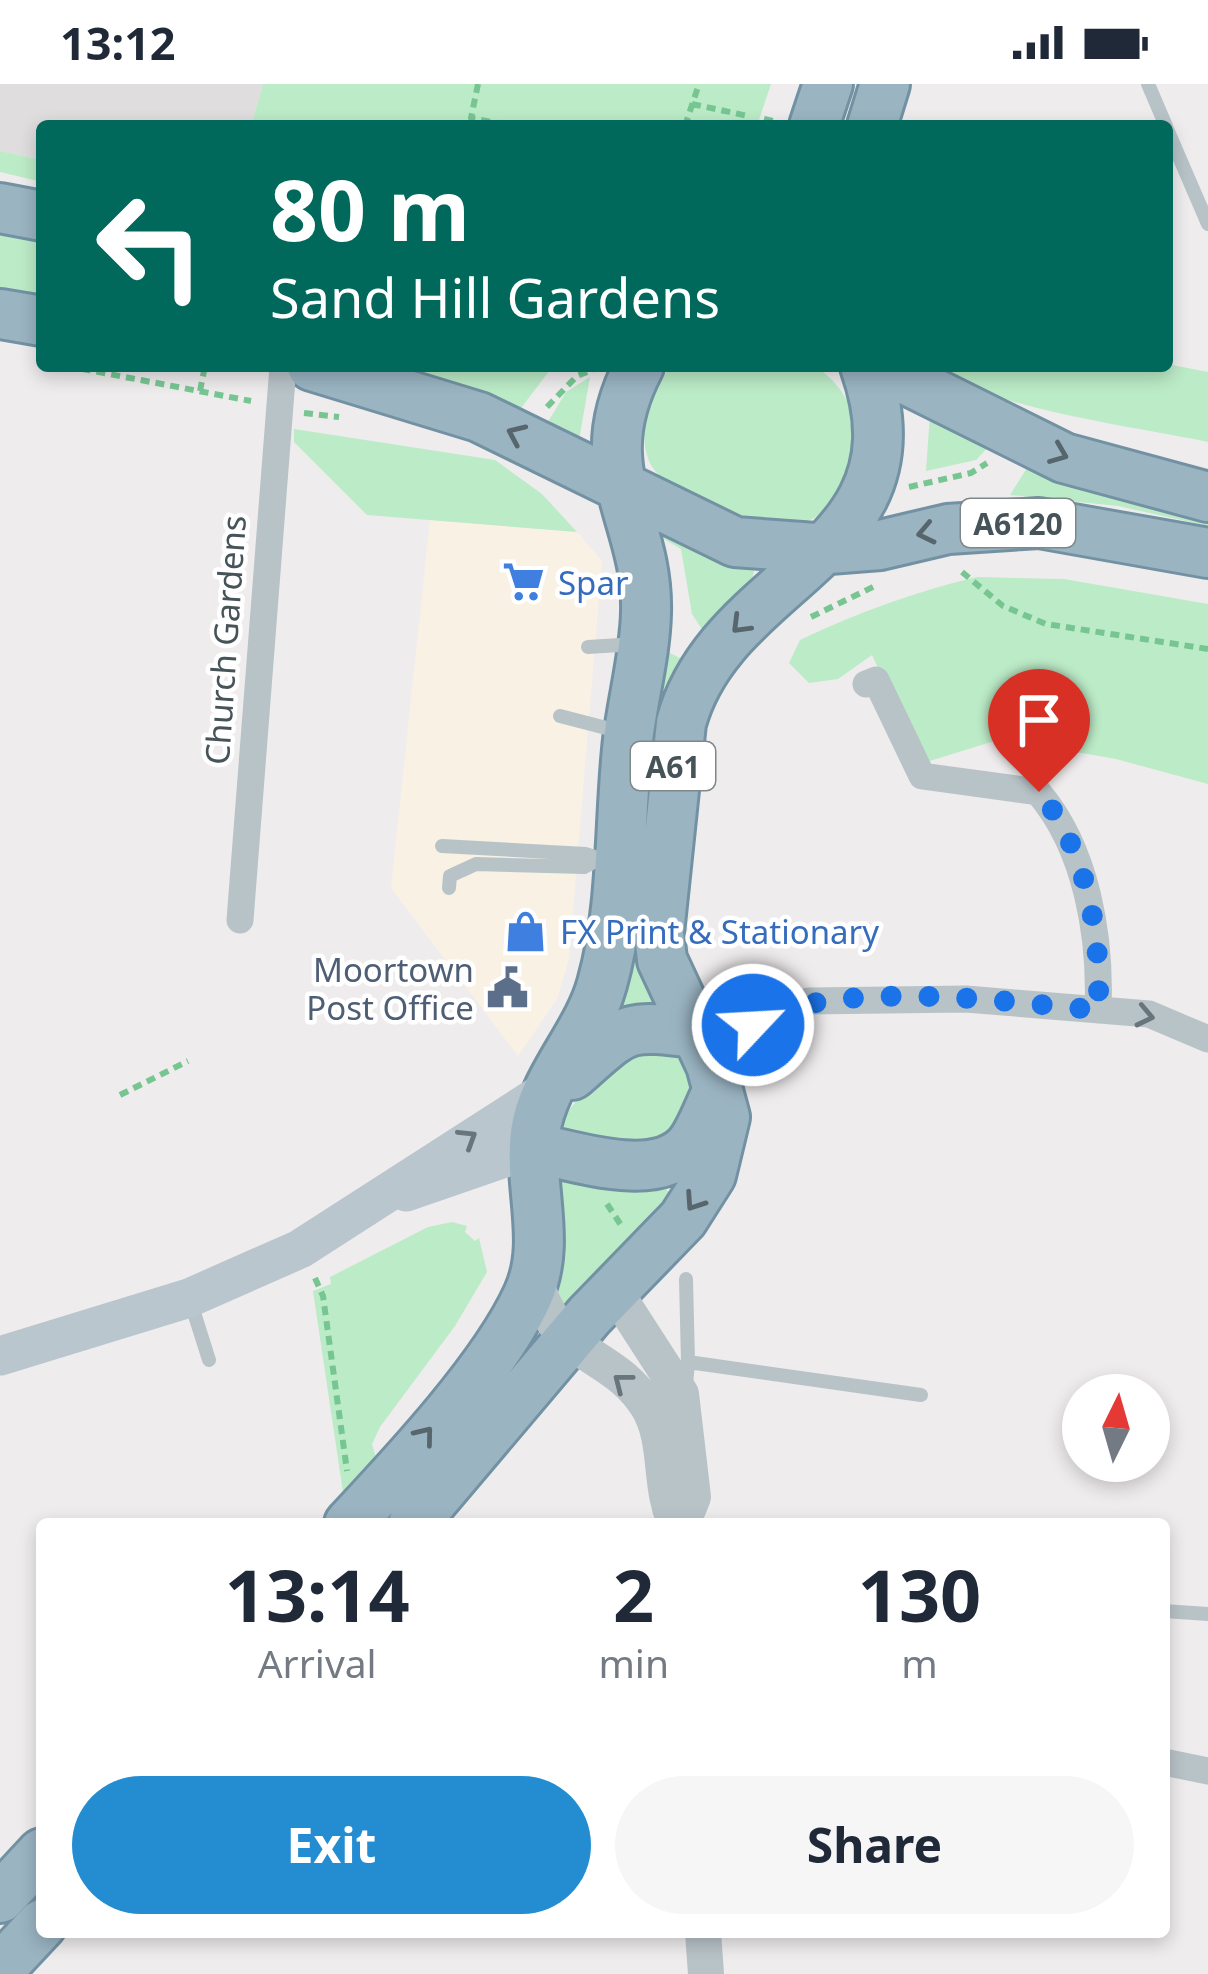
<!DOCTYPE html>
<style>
:root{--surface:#fff;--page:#f6f6f7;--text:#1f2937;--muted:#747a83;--accent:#248dd1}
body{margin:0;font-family:"Noto Sans",sans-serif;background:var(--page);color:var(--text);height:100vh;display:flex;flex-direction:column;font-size:45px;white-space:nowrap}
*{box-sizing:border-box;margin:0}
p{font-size:39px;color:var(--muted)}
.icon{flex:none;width:66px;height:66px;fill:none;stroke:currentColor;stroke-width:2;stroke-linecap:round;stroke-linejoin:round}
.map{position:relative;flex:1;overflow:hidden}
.details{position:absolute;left:36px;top:1434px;width:1134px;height:420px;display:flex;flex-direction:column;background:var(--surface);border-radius:12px;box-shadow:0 6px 18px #0003}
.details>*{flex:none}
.hud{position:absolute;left:36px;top:36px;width:1137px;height:252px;border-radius:12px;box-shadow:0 6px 18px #0003;background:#00695c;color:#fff;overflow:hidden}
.needle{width:78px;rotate:5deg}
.tools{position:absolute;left:1062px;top:1290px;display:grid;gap:24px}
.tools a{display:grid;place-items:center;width:108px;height:108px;border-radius:50%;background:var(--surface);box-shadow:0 6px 18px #0003;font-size:60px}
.pin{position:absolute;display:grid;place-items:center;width:102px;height:102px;color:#fff;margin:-123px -51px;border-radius:50% 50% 50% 0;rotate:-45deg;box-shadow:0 0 12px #0007}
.pin .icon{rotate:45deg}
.me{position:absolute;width:132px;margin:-66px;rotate:65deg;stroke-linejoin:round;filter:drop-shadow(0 0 9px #0008)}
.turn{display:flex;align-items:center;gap:42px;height:252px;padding:0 36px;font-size:54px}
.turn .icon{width:156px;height:156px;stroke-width:2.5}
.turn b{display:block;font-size:84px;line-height:102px}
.eta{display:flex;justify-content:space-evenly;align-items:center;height:204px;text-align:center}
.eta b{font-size:72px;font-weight:700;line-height:84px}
.button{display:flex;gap:24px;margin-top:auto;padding:24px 36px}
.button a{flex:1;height:138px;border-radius:72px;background:var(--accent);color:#fff;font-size:48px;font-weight:700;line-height:138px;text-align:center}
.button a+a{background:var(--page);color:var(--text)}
.status{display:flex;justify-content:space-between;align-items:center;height:84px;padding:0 60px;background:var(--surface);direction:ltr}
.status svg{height:33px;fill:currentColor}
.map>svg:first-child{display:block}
.commercial{fill:#faf1e5}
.education{fill:#e0ddde}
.green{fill:#bcebc7}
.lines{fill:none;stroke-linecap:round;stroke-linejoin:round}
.trunk-casing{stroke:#7292a4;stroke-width:54}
.path{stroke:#77c692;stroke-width:6;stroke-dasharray:9 6;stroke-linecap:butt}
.service{stroke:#b8c3c8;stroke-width:14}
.minor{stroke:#b8c3c8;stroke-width:27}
.tertiary{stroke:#b8c3c8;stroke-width:36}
.secondary{stroke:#b9c6cd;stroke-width:39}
.trunk{stroke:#9ab4c2;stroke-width:48}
.oneway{stroke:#57666d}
.oneway2{stroke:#68757a}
.oneway3{stroke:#68767b}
.route{stroke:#1a73e8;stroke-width:21;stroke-dasharray:0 37.8}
.labels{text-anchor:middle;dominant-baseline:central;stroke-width:9;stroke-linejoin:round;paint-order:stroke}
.shield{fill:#fff;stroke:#7e878a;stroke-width:3}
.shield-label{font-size:30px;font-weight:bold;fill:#465358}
.shop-label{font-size:33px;fill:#366cbe;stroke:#fff;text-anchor:start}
.street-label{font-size:33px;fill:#465358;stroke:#fff}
.service-label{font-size:33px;fill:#4e5e75;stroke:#fff;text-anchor:end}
</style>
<div class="status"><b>13:12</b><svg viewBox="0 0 49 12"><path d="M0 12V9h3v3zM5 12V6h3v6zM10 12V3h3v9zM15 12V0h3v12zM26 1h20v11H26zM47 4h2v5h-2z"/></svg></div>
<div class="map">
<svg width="1208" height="1890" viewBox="0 0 1208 1890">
<rect width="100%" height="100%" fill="#efeced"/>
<path class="commercial" d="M430,436l147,12 25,29 -33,398 -12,40 -39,57 -127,-168z"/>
<path class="education" d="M0,0h263l-12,42h-209v34l-42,-9z"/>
<path class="green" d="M263,0h508l-14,42h-506z
M0,67l42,9v22l-42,-10z
M0,143l42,7v69l-42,-6z
M1167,280l41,8v70c-60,-13 -233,-35 -269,-76z
M377,282h176l-38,50z
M671,282h144c30,21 39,41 40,77 0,22 -6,32 -17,51 -31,53 -94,28 -138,5 -19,-9 -42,-18 -51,-38 -13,-30 3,-71 22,-95z
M590,293l-12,69 -35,-16 23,-38z
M930,330l61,30 -15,16 -50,11z
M294,345l201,31 47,34 35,38 -210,-17 -73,-73z
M1030,379l178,49v14l-90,-20 -108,-11z
M646,436l103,45 5,7 -4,14 -47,45 -11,-17 -11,-65 -36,-21z
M977,493l87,2 144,25v180l-92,-25 -115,-20 -78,24 -51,-108 -34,24 -29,4 -20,-20 11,-23c59,-28 114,-48 177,-63z
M658,563l26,13 -15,31 -3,309 -19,20 -33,-11z
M665,958l20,17 13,44 -36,51 -102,-19 4,-18 41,-54z
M557,1080l107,22 9,12 -101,108 -8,-1 -9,-21z
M452,1138l15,4 -2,6 10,9 4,-3 8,34 -32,54 -75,101 -8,17 6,21 -34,34 -31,-208 18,-7 -1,-7 98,-50z"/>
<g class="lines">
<defs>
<path id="trunk" d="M814,42l14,-42
M872,42l13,-42
M0,124l42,8
M0,230l42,7
M312,282l167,51 256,125 94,7 51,-4 68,-16 91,-6 169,30
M879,282l185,92 144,39
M572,991c55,-48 51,-52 126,-41
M534,1064c42,8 123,37 156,-3 11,-14 18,-35 26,-51
M349,1440c55,-59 146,-156 179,-229 24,-52 0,-108 7,-162 7,-54 53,-97 67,-149 22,-77 17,-165 26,-244 5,-42 17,-85 18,-127 3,-95 -62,-142 -7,-247
M413,1440l176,-208 94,-97 28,-44 14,-58 -14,-52 -49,-105 -3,-27 22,-210c41,-152 251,-167 184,-357
M0,1814l42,-45
M0,1885l42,-45"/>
</defs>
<use href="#trunk" class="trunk-casing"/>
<path class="path" d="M478,0l-7,34 42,8
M692,20l56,12
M764,35l13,3
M685,42l14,-42
M67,282l184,35
M200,307l5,-25
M547,323l30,-31 20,-8
M304,329l35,4
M909,403l62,-14 16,-10
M962,488l41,34 43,18 162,25
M811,533l64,-31
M120,1011l68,-34
M607,1120l16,24
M315,1194l8,18 24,175"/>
<path class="service" d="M1148,0l18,42
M1167,45l41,95
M588,563l48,-3
M560,632l58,15
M442,762l144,8 23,8
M449,804l1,-12 26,-12 108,3 11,-6
M686,1195l2,83
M191,1219l18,57
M686,1301l2,-23 233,33
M1164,1527l44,3"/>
<path class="minor" d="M866,600l10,-4 46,96 116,16c49,57 63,145 60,218
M240,836l43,-554
M698,950l111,-33 157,-2 183,15 59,25
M1164,1678l44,9"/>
<path class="tertiary" d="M534,1193c25,88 77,71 114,130 21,35 10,80 28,117
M614,1206l67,104 12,103 -11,27
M703,1848l3,42"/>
<path class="secondary" d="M406,1108l128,-44
M0,1272l189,-58 111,-49 252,-162"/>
<use href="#trunk" class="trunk"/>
</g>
<defs><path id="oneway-chevron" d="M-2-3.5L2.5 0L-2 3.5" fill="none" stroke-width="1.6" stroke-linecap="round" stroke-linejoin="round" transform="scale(3)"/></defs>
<g class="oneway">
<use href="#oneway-chevron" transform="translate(516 350) rotate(-156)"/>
<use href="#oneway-chevron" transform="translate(1059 370) rotate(22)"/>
<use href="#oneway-chevron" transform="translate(926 449) rotate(168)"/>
<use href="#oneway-chevron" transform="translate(740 541) rotate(135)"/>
<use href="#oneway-chevron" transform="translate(694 1118) rotate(124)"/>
<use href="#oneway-chevron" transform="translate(425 1351) rotate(-51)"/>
</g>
<g class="oneway2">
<use href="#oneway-chevron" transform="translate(1145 932) rotate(12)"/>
<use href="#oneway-chevron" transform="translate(622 1298) rotate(-142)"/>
</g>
<use class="oneway3" href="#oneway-chevron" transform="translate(468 1054) rotate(-32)"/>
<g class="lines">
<path class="route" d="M753,941l-4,-5c108,-40 237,-20 349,-10 4,-73 -11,-161 -59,-218"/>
</g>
<defs>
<symbol id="supermarket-bare" viewBox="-9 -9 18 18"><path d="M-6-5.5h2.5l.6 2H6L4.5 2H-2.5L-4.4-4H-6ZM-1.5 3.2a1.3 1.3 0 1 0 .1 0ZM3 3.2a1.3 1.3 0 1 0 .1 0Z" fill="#3f7fe0" stroke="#fff" stroke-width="2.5" paint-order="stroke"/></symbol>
<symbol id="shop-bare" viewBox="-9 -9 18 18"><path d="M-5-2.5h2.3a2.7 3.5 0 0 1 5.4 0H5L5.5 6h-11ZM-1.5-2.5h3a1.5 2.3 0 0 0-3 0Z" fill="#3f7fe0" stroke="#fff" stroke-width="2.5" paint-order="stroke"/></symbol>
<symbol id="civic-bare" viewBox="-9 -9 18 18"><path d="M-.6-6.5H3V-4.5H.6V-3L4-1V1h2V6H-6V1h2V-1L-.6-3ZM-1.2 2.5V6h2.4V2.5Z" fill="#5c6f8a" stroke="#fff" stroke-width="2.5" paint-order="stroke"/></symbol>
</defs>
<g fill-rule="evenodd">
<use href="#supermarket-bare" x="494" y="468" width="59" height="59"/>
<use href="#shop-bare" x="496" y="818" width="59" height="59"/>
<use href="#civic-bare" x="478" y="874" width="59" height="59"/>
</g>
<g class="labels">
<g class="shield">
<rect x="961" y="415" width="114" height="48" rx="9"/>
<rect x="631" y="658" width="84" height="48" rx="9"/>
</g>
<g class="shield-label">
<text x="1018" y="439">A6120</text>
<text x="673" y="682">A61</text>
</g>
<g class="shop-label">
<text x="558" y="498">Spar</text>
<text x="560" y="847">FX Print &amp; Stationary</text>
</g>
<g class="street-label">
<text transform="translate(225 556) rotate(-86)">Church Gardens</text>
</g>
<g class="service-label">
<text x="474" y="885">Moortown<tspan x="474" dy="38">Post Office</tspan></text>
</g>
</g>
</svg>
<div class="tools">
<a><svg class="needle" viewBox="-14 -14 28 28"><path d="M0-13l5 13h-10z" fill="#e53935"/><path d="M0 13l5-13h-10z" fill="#747a83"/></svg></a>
</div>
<div class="pin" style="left:1039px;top:708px;background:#d93025"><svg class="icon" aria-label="arrive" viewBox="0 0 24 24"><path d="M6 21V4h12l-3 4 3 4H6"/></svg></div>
<svg class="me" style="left:753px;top:941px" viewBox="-20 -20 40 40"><circle r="17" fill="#1a73e8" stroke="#fff" stroke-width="3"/><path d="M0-11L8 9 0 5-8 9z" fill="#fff"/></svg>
<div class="hud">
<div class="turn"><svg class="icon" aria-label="left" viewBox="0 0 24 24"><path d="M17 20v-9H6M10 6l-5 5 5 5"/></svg><div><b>80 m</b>Sand Hill Gardens</div></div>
</div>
<section class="details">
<div class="eta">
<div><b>13:14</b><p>Arrival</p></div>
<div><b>2</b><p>min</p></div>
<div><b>130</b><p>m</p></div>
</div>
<div class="button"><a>Exit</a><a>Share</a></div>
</section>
</div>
